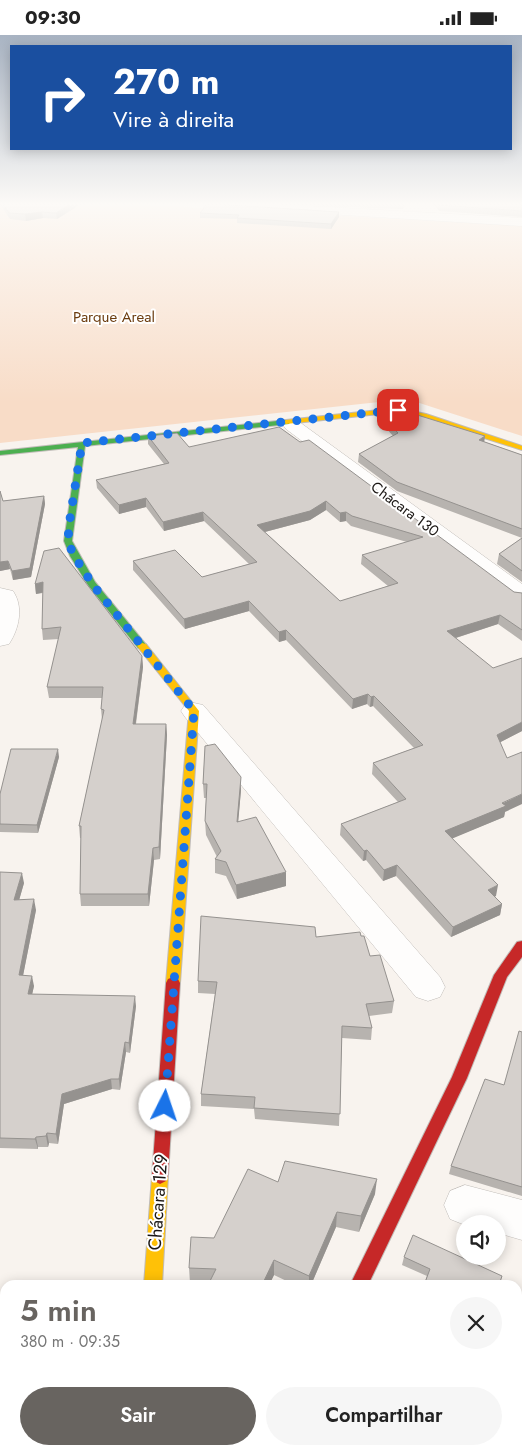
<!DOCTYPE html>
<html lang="pt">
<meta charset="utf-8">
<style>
:root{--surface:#fff;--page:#f6f6f6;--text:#222;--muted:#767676;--accent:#686460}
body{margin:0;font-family:Jost,sans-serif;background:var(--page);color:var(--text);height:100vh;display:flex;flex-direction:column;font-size:19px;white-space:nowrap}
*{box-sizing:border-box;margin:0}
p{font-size:16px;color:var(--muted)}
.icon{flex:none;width:28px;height:28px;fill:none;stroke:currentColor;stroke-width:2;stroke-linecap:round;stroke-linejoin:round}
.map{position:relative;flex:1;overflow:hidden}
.panel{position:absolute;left:0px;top:1245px;width:522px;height:175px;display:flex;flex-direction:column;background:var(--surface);border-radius:15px 15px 0 0;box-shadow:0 2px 12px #0003}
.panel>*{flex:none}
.hud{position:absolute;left:10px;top:10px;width:502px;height:105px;border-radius:0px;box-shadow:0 2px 12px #0003;background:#1a4fa0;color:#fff;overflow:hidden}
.buttons{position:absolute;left:456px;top:1180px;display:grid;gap:10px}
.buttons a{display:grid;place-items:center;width:50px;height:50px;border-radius:50%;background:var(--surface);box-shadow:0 2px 12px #0003;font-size:25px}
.pin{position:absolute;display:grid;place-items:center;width:42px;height:42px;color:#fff;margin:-21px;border-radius:10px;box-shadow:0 2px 8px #0006}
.me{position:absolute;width:55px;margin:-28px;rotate:4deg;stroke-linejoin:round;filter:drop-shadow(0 0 4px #0008)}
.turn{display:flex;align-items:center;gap:18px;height:105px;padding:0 20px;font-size:22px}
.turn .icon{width:65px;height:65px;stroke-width:2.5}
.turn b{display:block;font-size:35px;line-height:42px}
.round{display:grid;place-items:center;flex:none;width:52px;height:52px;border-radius:26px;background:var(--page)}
.overview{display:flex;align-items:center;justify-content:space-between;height:85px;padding:0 20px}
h1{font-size:30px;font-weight:600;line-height:38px;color:var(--accent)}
.button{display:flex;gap:10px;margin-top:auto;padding:10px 20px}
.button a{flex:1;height:58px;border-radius:30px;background:var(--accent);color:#fff;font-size:20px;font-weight:600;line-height:58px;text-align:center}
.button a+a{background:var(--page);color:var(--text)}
.status{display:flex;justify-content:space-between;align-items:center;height:35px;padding:0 25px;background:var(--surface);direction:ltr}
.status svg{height:14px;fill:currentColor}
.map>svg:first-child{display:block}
.green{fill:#f8dcc7}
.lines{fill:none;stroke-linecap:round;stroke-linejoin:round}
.street-casing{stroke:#c0bcb8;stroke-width:1}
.fast-casing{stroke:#c0bcb8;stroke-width:2}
.slow-casing{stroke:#c0bcb8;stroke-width:2}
.jam-casing{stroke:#c0bcb8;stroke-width:2}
.street{fill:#fefdfc;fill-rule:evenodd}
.fast{fill:#4caf50;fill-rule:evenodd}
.slow{fill:#ffc107;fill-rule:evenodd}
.jam{fill:#c62828;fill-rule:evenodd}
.wall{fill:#b7b3af;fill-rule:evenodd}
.shaded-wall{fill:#95928f}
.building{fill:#d5d0cc;stroke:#95928f;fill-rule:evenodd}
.route{stroke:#1a73e8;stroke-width:9;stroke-dasharray:0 16.2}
.labels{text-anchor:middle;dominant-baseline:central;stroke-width:4;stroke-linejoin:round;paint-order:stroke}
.far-park-label{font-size:15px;fill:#6b3c0f;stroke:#fff}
.far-street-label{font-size:15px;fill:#1b1714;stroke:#fff}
.street-label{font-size:18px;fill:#1b1714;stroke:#fff}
</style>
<div class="status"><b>09:30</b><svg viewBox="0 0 49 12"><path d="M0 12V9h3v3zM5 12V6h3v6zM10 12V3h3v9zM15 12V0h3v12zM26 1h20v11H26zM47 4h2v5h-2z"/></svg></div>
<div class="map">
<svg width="522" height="1420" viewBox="0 0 522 1420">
<rect width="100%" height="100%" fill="#f8f3ee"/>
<path class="green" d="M0,169h132l390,22v210l-115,-37 -407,44z"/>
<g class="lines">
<defs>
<path id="street" d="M209,169h64l249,14v8l-307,-19z
M292,385l6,1 224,163v18l-8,-2 -228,-171 -3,-4 3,-4z
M0,553l13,3c11,16 6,38 -4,53l-9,2z
M194,668l9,2 237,272 5,10 -5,10 -12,4 -12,-4 -231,-280 -4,-6 4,-6z
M465,1150l57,15v40l-24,-7v-9l-33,1 -15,-6 -6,-14 6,-14z
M118,1415h48l-1,5h-48z
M298,1415h48v5h-48z"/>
<path id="fast" d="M286,385l4,2 -1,2 -204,22 -13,95 23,41 52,64 -5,3 -4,-1 -50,-63 -18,-29 -6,-15 14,-94 -78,8v-4z"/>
<path id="slow" d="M398,373l28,6 96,32v4l-101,-32 -23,-6 -112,12 -4,-2 4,-2z
M142,608l4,1 53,67 -19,272 -2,4 -5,2 -5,-2 -2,-4 23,-272 -52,-65z
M160,1133l6,3 2,5 -6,109h-18l8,-109 2,-5z"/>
<path id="jam" d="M522,906v16l-15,20 -40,101 -99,207h-18l102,-208 42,-102 23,-33z
M173,942l5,2 2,4 -12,193 -2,5 -6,3 -6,-3 -2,-5 14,-193 2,-4z"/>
</defs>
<use href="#street" class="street-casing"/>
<use href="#fast" class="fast-casing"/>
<use href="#slow" class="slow-casing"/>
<use href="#jam" class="jam-casing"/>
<use href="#street" class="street"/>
<use href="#fast" class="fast"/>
<use href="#slow" class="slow"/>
<use href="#jam" class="jam"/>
</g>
<path class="wall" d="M0,169h81l-24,15 -14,-1 -17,3 -16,-2z
M282,169h123l-2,5z
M434,169h88v13l-83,-6z
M200,178l139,4 -8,12 -94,-6v-4l-37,-1z
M378,376l107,31 37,13v127l-25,-18 2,-10 23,-16 -125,-47 -39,-29 1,-8 34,-18 -15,-17z
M148,401l41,11 111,-5 214,150 8,1v48l-24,-17 -42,14 66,93 -22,11 5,70 -1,5 -52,21 44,58 -2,1 8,7 -2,11 -49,22 -55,-61 -13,5 -17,-21 -3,1 -23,-26 1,-11 57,-22 -26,-28 1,-11 41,-15 -41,-42 -3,1 -3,-3 -15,5 -66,-69 -7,2 -30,-31 -64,18 -52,-59v-9l69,16 47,-13 -45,-43 -40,10 -18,-24 -27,7 -22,-26 -1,-8 68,-16 -16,-20zM326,475l14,12 6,-1 5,5 56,16 -45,13 -1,9 27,22 -48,15 -75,-69 45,-12z
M0,456l3,10 41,-5 1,8 -14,73 -18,3 -3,-11 -10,2z
M35,549l107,72 1,11 -7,57h30l1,11 -7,124 -6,1 -5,46h-68l-1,-12 1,-56h-1l-1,-12 23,-106 -1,-11 1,-11h-53l-2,-11 12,-48 -16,1 -1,-11 1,-36 -7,1z
M205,711l36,44 -3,31 48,65 -49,13 -11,-23 -11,-3v-14l2,-2 -11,-22 -1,-14 1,-23h-2l-1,-14z
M59,722l-21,76 -38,-1v-38z
M0,837l24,11 -5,17 17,10 -13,65 11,11 -2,8 104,12 -6,47 -4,-1 -6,38 -8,-1 -48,15 -6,40 -9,-1 -1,4h-10v2l-38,-1z
M316,902l54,19 24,45 -2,12 -23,3 3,12 -1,12 -29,-2 -3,88 -84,-7 -1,-10 -53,-3v-12l14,-100 -17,-1v-12z
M522,997v164l-73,-22 2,-8 53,-81z
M375,1159l-16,38 -23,-5 -25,58h-16l-21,-10 -5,10h-61l1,-1 -19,-1 -1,-15 25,-30z
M404,1222l98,19 -3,9h-75l3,-9 -25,-11z
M0,1359l5,49h-5z
M404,1415h114l-1,5h-101z"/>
<path class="shaded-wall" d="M70,169h11l-24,15 -1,-6z
M42,177l1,6 -17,3 -1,-7z
M339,177v5l-8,12v-5z
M485,401l-1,8 -5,-4z
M44,461l1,8 -14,73 -18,3 -1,-9z
M146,463v9l-27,7v-9z
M326,466v9l-16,10 -53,14v-9z
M203,477l1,9 -40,10 -1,-9z
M346,477v9l-6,1v-9z
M8,526l2,8 -10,2v-9z
M43,547l2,10 -9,2 -1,-10z
M249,566v10l-64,18 -1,-10z
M500,580l-2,9 -52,17 1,-10z
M286,595v10l-7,2v-10z
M142,621l1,11 -9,69 -1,-12z
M368,659l-1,10 -15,5 1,-10z
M374,661l-1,10 -3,1 1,-10z
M522,687v9l-27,14 2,-10z
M166,689l1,11 -7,124 -1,-12z
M58,714l1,8 -21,76 -1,-8z
M241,742v13l-4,46v-14z
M522,759v10l-17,8 -1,5 -60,25 1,-11z
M153,813l1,12 -5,46 -1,-12z
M367,815l-1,10 -3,1 1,-10z
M397,830l-1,11 -13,5 1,-11z
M286,837v14l-49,13 -1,-14z
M22,838l2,10 -8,28 -2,-11z
M498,850l-2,11 -10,4 2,-10z
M34,864l2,11 -15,76 -2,-11z
M502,869l-2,11 -49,22 2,-10z
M32,941l2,10 -4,18 -2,-10z
M135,961l1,10 -6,47 -1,-10z
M125,1007l1,10 -6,38 -1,-11z
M111,1044l1,10 -48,15 -6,40 -2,-10 6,-40z
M47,1098l2,10 -1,4 -2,-11z
M36,1102l2,10v2l-3,-10z
M377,1144l-2,15 -16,38 2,-16z
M337,1177l-1,15 -25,58h-2v-9z
M274,1225v15l-5,10h-7z
M5,1385v23l-3,-8z"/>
<path class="building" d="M3,169h67l-14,9 -14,-1 -17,2 -16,-1z
M207,169h7l125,8 -8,12 -94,-6 2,-3 -39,-2z
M439,169h83v7l-83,-6z
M398,374l87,27 -6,4 43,15v74l-125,-47 -38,-28 39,-21 -20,-22z
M279,392l21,15 9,-2 205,152 8,1v37l-22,-15 -53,16 46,37 29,-10v64l-25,13 10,23 15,-6v42l-20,9 4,3 -61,25 53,54 -10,5 14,14 -49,23 -56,-62 -13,5 -17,-20 -3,1 -23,-27 65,-25 -33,-36 50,-18 -49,-49 -3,1 -3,-3 -15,5 -67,-69 -7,2 -30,-31 -65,18 -51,-58 42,-11 27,27 55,-15 -54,-50 -40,10 -17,-24 -27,7 -23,-25 73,-17 -21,-27 29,-3 12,14zM326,466l14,12 6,-1 6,4 71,21 -61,18 36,28 -58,18 -83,-76 53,-14z
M0,456l3,10 41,-5 -14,72 -18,3 -4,-10 -8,1z
M522,503v33l-23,-17z
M59,513l83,108 -9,68h33l-7,123 -6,1 -5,46h-68l1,-68h-2l25,-116 -3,-1 2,-22h-56l14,-60 -19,2 1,-47 -8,2 9,-33z
M215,709l26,33 -4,45 19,-5 30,55 -50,13 -10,-23 -11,-3 6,-8 -16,-30 2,-37h-4l2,-38z
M11,714h47l-21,76 -37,-1v-30z
M0,837l22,1 -8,27 20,-1 -15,76 13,1 -4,18 107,2 -6,47 -4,-1 -6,37h-8l-49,15 -6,40 -9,-1 -1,3 -10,1 -1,2 -35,-1z
M201,881l114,11 1,10 44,-5 1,4h3l6,20 10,-1 14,46 -28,3 6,24 -30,-2 -2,88 -86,-6 1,-11 -54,-3 16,-112 -19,-1z
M519,996l3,1v155l-71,-21 34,-87 19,6z
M285,1126l92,18 -16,37 -24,-4 -28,64 -35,-16 -12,25h-54l8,-16 -27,-1 2,-31 23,1 34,-69 30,13z
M413,1200l89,41 -3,9h-75l6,-16 -26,-12z
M518,1321l4,2v71l-5,26h-89l1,-2 -6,-3h95z
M0,1359h5v26l-3,15h-2z"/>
<linearGradient id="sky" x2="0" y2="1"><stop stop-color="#a9b4c3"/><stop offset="0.46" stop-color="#fcfaf7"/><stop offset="1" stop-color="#fcfaf7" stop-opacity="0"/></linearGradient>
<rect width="522" height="368" fill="url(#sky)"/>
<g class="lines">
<path class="route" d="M165,1071l29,-395 -101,-126 -20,-31 -5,-13 1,-16 13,-82 316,-33"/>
</g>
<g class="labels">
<g class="far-park-label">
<text x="114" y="282">Parque Areal</text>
</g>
<g class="far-street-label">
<text transform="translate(405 474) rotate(37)">Chácara 130</text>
</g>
<g class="street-label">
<text transform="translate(158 1167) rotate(-86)">Chácara 129</text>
</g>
</g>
</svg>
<div class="buttons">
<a><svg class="icon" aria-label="sound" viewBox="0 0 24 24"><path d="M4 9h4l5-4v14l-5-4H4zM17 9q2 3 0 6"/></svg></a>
</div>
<div class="pin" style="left:398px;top:375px;background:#d93025"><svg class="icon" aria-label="arrive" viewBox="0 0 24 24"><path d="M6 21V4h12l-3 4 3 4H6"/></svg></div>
<svg class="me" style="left:165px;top:1071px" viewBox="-20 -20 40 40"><circle r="19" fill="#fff"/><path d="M0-13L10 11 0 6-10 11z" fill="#1a73e8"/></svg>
<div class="hud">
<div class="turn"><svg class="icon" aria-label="right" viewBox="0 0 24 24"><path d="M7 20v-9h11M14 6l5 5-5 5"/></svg><div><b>270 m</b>Vire à direita</div></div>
</div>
<section class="panel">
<div class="overview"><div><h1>5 min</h1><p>380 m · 09:35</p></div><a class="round"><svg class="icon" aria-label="close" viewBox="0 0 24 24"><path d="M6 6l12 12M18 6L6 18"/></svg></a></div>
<div class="button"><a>Sair</a><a>Compartilhar</a></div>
</section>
</div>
